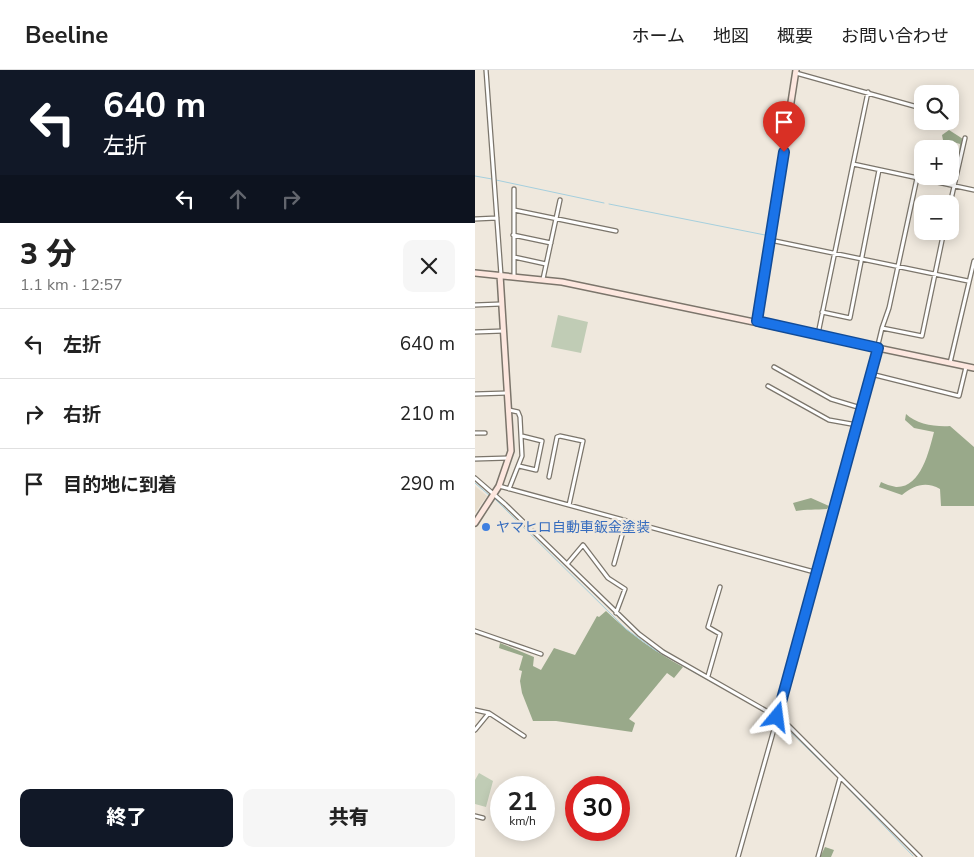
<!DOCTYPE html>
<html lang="ja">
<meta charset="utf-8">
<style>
:root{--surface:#fff;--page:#f6f6f6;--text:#222;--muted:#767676;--line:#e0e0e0;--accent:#111827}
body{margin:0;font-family:"Nunito Sans","Noto Sans JP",sans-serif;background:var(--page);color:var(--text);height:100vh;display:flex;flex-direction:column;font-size:19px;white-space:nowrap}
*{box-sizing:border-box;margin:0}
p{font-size:16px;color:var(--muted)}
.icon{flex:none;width:28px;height:28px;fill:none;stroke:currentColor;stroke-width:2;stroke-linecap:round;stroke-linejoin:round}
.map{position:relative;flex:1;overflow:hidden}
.details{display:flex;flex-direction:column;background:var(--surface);width:475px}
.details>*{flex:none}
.top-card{background:#111827;color:#fff;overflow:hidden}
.controls{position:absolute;left:439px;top:15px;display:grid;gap:10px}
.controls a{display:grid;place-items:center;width:45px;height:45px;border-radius:10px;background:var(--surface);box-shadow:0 2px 12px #0003;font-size:25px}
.speed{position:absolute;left:15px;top:706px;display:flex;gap:10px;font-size:25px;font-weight:700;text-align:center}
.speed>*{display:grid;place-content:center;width:65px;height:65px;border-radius:50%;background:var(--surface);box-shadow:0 2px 12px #0003;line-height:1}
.speed small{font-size:12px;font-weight:400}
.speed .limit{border:8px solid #d22;background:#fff;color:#111}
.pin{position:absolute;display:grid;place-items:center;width:42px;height:42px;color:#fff;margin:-51px -21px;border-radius:50% 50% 50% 0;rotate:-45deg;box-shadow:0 0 5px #0007}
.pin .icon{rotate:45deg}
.me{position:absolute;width:55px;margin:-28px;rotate:16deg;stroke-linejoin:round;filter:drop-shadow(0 0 4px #0008)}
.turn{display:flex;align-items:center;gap:18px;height:105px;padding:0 20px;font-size:22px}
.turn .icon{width:65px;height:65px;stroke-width:2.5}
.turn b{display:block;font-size:35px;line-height:42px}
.lanes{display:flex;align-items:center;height:48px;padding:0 20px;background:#0003;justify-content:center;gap:25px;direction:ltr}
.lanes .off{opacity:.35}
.round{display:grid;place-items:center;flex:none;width:52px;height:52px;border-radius:10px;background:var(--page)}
.head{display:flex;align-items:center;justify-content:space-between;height:85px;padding:0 20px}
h1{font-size:30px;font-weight:800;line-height:38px}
.cta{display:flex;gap:10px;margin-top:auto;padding:10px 20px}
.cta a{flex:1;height:58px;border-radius:10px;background:var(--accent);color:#fff;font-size:20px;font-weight:800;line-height:58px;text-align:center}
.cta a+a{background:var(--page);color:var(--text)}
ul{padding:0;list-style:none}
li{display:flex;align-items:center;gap:15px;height:70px;padding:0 20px;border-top:1px solid var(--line)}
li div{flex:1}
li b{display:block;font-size:19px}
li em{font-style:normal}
header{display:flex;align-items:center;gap:30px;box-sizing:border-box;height:70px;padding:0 25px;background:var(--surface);border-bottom:1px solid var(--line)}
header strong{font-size:24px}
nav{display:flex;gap:28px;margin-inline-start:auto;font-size:18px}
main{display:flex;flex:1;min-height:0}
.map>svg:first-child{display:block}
.built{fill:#e7dccb}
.green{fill:#c0ccb5}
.forest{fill:#99a98a}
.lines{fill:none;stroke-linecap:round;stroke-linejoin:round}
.stream{stroke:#a5cfdd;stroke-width:1}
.street-casing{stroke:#7b756b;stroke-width:5.5}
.secondary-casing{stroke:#7b756b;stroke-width:8}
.street{stroke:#fff;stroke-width:3}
.secondary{stroke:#fde7df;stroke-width:5}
.route-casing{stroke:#114b97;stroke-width:12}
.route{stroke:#1a73e8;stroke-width:9}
.shop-dot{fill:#3f7fe0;stroke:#efe8dd;stroke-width:2}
.labels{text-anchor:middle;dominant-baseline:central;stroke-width:5;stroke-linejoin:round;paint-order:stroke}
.shop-label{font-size:14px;fill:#366cbe;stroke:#efe8dd;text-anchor:start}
</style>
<header>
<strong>Beeline</strong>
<nav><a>ホーム</a><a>地図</a><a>概要</a><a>お問い合わせ</a></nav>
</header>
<main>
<section class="details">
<div class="top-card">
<div class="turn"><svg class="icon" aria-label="left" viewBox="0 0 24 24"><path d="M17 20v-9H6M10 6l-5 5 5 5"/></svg><div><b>640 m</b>左折</div></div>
<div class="lanes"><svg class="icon" aria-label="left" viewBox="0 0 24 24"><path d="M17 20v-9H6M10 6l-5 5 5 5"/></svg><svg class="icon off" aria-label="ahead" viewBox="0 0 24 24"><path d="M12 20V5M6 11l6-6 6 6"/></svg><svg class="icon off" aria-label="right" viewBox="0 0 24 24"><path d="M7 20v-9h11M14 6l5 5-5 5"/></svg></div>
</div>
<div class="head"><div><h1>3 分</h1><p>1.1 km · 12:57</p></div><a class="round"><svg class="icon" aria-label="close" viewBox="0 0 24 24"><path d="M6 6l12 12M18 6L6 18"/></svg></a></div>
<ul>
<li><svg class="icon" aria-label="left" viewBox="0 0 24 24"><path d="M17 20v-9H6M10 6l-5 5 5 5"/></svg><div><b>左折</b></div><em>640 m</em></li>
<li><svg class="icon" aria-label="right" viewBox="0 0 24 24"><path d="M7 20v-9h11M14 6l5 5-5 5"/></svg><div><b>右折</b></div><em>210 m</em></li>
<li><svg class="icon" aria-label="arrive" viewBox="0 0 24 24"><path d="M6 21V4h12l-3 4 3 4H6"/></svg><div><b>目的地に到着</b></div><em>290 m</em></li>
</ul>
<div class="cta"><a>終了</a><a>共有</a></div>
</section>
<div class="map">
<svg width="499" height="787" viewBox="0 0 499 787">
<rect width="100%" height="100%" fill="#efe8dd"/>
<path class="built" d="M0,416l12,10 -12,17z"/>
<path class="green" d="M83,245l30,7 -7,31 -30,-6z
M4,703l14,8 -7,26 -11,-3v-24z"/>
<path class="forest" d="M474,60l14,9 -5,24 2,-19 -10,-3c-5,7 -13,10 -20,4l2,-3 11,-2 -1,-5z
M431,344c10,10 29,13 44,12l24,21v59h-33l-1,-17c-14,-8 -26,-4 -38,6l-23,-8 2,-5c4,2 10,4 15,5 25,1 33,-36 38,-55l-20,-4 -9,-8z
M336,428l18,8 -2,3c-11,1 -21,0 -31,2l-3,-8z
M131,541c24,23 48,40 77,56l-9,11 -7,-5 -38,46 6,4 -3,9 -76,-11h-23l-11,-28 -2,-12 2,-10 -3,-1 4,-14 -24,-8 1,-5 34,14 -1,9 8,4 13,-22 21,7 22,-39 2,1z
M350,777l9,3 -3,7h-11z"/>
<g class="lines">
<path class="stream" d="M0,106l17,3
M21,110l108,23
M134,134l156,31
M0,413l14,12
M20,429l131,130 29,21 60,34
M272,632l27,16
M304,651l59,57
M367,712l71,74"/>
<defs>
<path id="street" d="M11,0l15,205
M321,3l125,35
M378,94l15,-72
M39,119v87
M475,134l15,-66
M39,140l102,21
M0,149l22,-1
M38,165l38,8
M295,170l198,41
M39,187l32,7
M68,209l17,-79
M0,235l26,-1
M347,242l28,6 29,-148
M407,258l7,-20 28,-130
M0,262l28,-1
M343,264l35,-170 121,26
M475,293l24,-102
M299,297l57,32 30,9
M396,304l88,22 7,-29
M293,316l61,34 28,5
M0,324l32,-1
M0,363h10
M0,389l34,-1
M44,396l17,4 6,-29 -20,-5
M74,407l8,-40 3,-1 23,5 -14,64
M0,408l30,26 134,130 24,18 114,65 12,9 131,131
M24,416l319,87
M34,419l13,-33 -2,-39 -2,-5 -9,-2
M92,494l16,-19 25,33 17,11 -9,24
M139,494l12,-43
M0,561l66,23
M233,606l12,-42 -12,-7 12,-40
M0,640l14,3 35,23
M0,660l14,-17
M0,746l8,2
M263,787l80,-284 53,-199 11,-46 40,8 22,-105
M343,787l22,-79"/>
<path id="secondary" d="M0,203l87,9 412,86
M282,251l39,-251
M0,453l24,-37 12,-35 -11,-176"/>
</defs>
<use href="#street" class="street-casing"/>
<use href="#secondary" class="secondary-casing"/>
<use href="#street" class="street"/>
<use href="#secondary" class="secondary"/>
</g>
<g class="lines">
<defs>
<path id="route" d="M302,647l101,-369 -121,-27 27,-169"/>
</defs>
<use href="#route" class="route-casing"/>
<use href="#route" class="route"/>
</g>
<circle class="shop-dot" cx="11" cy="457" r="5"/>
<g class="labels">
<g class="shop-label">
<text x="21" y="457">ヤマヒロ自動車鈑金塗装</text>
</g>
</g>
</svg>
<div class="controls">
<a><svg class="icon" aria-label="search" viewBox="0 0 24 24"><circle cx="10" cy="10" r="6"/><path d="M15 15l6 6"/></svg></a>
<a>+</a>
<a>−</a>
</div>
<div class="speed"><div>21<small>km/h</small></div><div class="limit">30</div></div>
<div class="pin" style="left:309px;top:82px;background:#d93025"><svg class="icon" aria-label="arrive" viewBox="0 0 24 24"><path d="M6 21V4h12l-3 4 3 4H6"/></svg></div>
<svg class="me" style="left:302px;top:647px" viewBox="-20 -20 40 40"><path d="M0-17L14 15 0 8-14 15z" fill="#1a73e8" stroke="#fff" stroke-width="4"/></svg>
</div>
</main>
